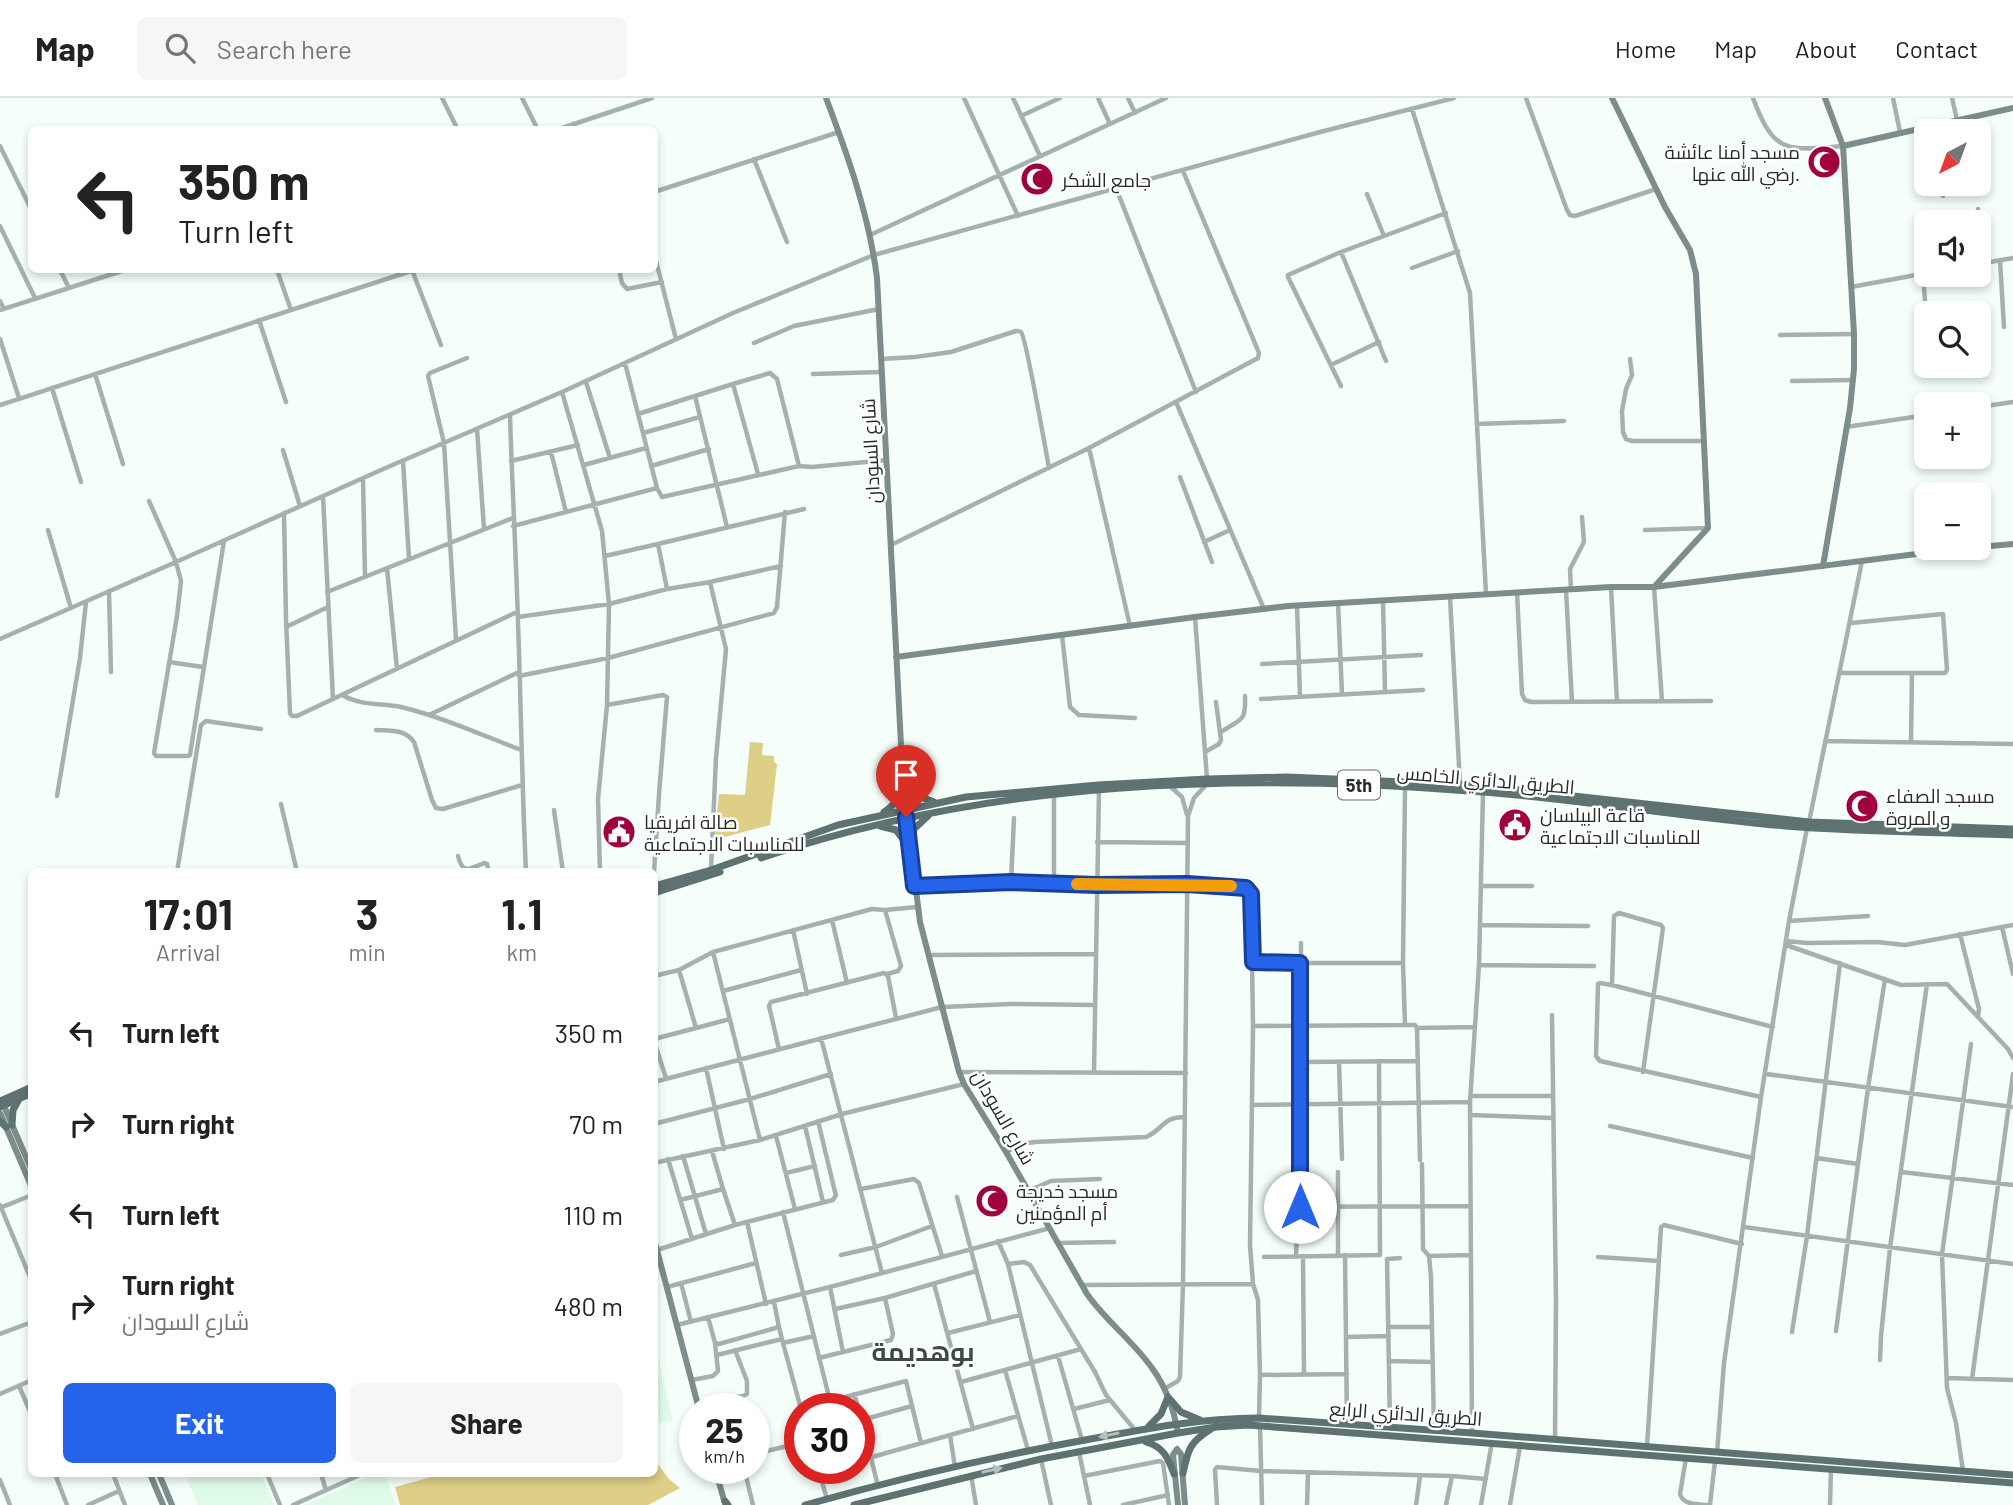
<!DOCTYPE html>
<meta charset="utf-8">
<style>
:root{--surface:#fff;--page:#f6f6f6;--text:#222;--muted:#767676;--line:#e0e0e0;--accent:#2563eb}
body{margin:0;font-family:Barlow,Cairo,sans-serif;background:var(--page);color:var(--text);height:100vh;display:flex;flex-direction:column;font-size:26px;white-space:nowrap}
*{box-sizing:border-box;margin:0}
p{font-size:23px;color:var(--muted)}
.icon{flex:none;width:38px;height:38px;fill:none;stroke:currentColor;stroke-width:2;stroke-linecap:round;stroke-linejoin:round}
.map{position:relative;flex:1;overflow:hidden}
.drawer{position:absolute;left:28px;top:770px;width:630px;height:609px;display:flex;flex-direction:column;background:var(--surface);border-radius:10px;box-shadow:0 4px 10px #0003}
.drawer>*{flex:none}
.guide{position:absolute;left:28px;top:28px;width:630px;height:147px;border-radius:10px;box-shadow:0 4px 10px #0003;background:#fff;color:var(--text);overflow:hidden}
.needle{width:46px;rotate:221deg}
.controls{position:absolute;left:1914px;top:21px;display:grid;gap:14px}
.controls a{display:grid;place-items:center;width:77px;height:77px;border-radius:10px;background:var(--surface);box-shadow:0 4px 10px #0003;font-size:35px}
.speed{position:absolute;left:679px;top:1295px;display:flex;gap:14px;font-size:35px;font-weight:700;text-align:center}
.speed>*{display:grid;place-content:center;width:91px;height:91px;border-radius:50%;background:var(--surface);box-shadow:0 4px 10px #0003;line-height:1}
.speed small{font-size:18px;font-weight:400}
.speed .limit{border:10px solid #d22;background:#fff;color:#111}
.pin{position:absolute;display:grid;place-items:center;width:60px;height:60px;color:#fff;margin:-72px -30px;border-radius:50% 50% 50% 0;rotate:-45deg;box-shadow:0 0 7px #0007}
.pin .icon{rotate:45deg}
.me{position:absolute;width:77px;margin:-38px;rotate:0deg;stroke-linejoin:round;filter:drop-shadow(0 0 5px #0008)}
.turn{display:flex;align-items:center;gap:24px;height:147px;padding:0 35px;font-size:32px}
.turn .icon{width:91px;height:91px;stroke-width:2.5}
.turn b{display:block;font-size:49px;line-height:60px}
.eta{display:flex;justify-content:space-evenly;align-items:center;height:119px;text-align:center}
.eta b{font-size:42px;font-weight:700;line-height:49px}
.action{display:flex;gap:14px;margin-top:auto;padding:14px 35px}
.action a{flex:1;height:80px;border-radius:10px;background:var(--accent);color:#fff;font-size:28px;font-weight:700;line-height:80px;text-align:center}
.action a+a{background:var(--page);color:var(--text)}
ul{padding:0;list-style:none}
li{display:flex;align-items:center;gap:21px;height:91px;padding:0 35px}
li div{flex:1}
li b{display:block;font-size:26px}
li em{font-style:normal}
header{display:flex;align-items:center;gap:42px;box-sizing:border-box;height:98px;padding:0 35px;background:var(--surface);border-bottom:2px solid var(--line)}
header strong{font-size:33px}
nav{display:flex;gap:38px;margin-inline-start:auto;font-size:24px}
.search{width:490px;height:63px;background:var(--page);display:flex;align-items:center;gap:18px;box-sizing:border-box;padding:0 24px;border-radius:10px;color:var(--muted);font-size:26px}
.map>svg:first-child{display:block}
.built{fill:#defbe9}
.green{fill:#ddcf86}
.lines{fill:none;stroke-linecap:round;stroke-linejoin:round}
.street{stroke:#a5b1af;stroke-width:4.5}
.secondary{stroke:#7c8d8b;stroke-width:6}
.primary{stroke:#5e7371;stroke-width:7}
.oneway{fill:#b7c0bf}
.route-casing{stroke:#184099;stroke-width:18}
.route{stroke:#2563eb;stroke-width:12}
.slow{stroke:#f59e0b;stroke-width:12}
.labels{text-anchor:middle;dominant-baseline:central;stroke-width:5;stroke-linejoin:round;paint-order:stroke}
.shield{fill:#fff;stroke:#666c68;stroke-width:2}
.shield-label{font-size:18px;font-weight:bold;fill:#252d28}
.poi-label{font-size:19px;fill:#252d28;stroke:#fff;text-anchor:start}
.street-label{font-size:19px;fill:#252d28;stroke:#fff}
.district-label{font-size:26px;font-weight:bold;fill:#3b4d42;stroke:#fff}
</style>
<header>
<strong>Map</strong>
<div class="search"><svg class="icon" aria-label="search" viewBox="0 0 24 24"><circle cx="10" cy="10" r="6"/><path d="M15 15l6 6"/></svg>Search here</div>
<nav><a>Home</a><a>Map</a><a>About</a><a>Contact</a></nav>
</header>
<div class="map">
<svg width="2013" height="1407" viewBox="0 0 2013 1407">
<rect width="100%" height="100%" fill="#f5fef9"/>
<path class="built" d="M654,1248h1l18,75 -18,2z
M185,1376h76l13,31h-76z
M377,1376h8l11,31h-92z"/>
<path class="green" d="M750,644l13,1 -1,12 12,1v6l3,2 -7,61 -56,15 5,-46 26,1z
M657,1365l12,16 11,9 -32,17h-248l-5,-18 47,-13h212l1,-9z"/>
<g class="lines">
<path class="street" d="M442,0l16,32
M522,0l16,32
M964,0l54,118
M1013,0l27,58
M1098,0l12,26
M1128,0l7,15
M1526,0l41,112 3,5 5,1 81,-27
M1753,0c6,16 16,43 35,48 14,5 40,1 55,0
M1893,0l7,34
M1952,0l5,22
M1412,11l58,184 16,301
M1021,18l39,-18
M1964,21l3,12
M556,32l96,-32
M0,48l32,65
M754,61l33,83
M1979,80l2,7
M1941,86l2,12
M1116,90l80,204
M654,94l185,-60
M1367,96l17,42
M1978,111l9,53
M0,128l35,72
M870,137l296,-137
M1341,154l45,109
M654,155l22,86
M2000,162l4,67
M1979,166l34,-6
M1412,170l46,-17
M60,172l9,18
M277,172l14,40
M412,172l29,75
M619,172l3,13 5,6 35,-7
M1923,176l4,53
M1851,189l76,-14
M0,203l4,8
M0,212l125,-40
M259,222l27,82
M1780,237l74,-1
M0,241l19,59
M754,245l40,-17 85,-17
M881,261l34,-2 36,-5 65,-21c2,0 4,0 5,1 5,5 25,120 28,136
M1630,261l2,16 -6,14 -4,22 1,21 3,7 6,2h72
M625,265l32,125 5,9 137,-31 13,1 75,-7
M1331,267l48,-23
M95,276l28,90
M813,276l68,-2
M1792,283l61,-1
M586,284l24,76
M733,286l37,-11 7,6 22,87
M1341,288l-53,-109v-2l53,-23 105,-39
M52,290l29,94
M562,294l40,139 7,73 -2,101 -9,94 2,73
M695,298l32,131
M1176,304l88,207
M0,307l414,-135
M1979,309l34,-5
M638,316l95,-30 25,90
M510,317c2,69 6,138 8,207 3,83 4,166 8,250
M1477,326l87,-3
M1846,329l81,-12
M477,331l7,100
M643,335l57,-16
M1089,350l41,178
M283,352l17,56
M551,354l15,60
M403,363l6,98
M511,363l67,-16
M584,367l62,-17
M651,368l58,-17
M1180,379l32,85
M363,380l2,98
M323,398l10,203
M149,403l27,61 5,19 -4,35 -23,137 2,3h32l2,-1 34,-214
M284,415l2,106 4,94 2,3h5l220,-104
M513,428l144,-38
M48,432l23,78
M1645,432l63,-2
M1204,444l26,-12
M658,446l146,-35
M891,447l198,-97 169,-90 1,-5 -76,-182
M605,458l53,-12 9,45
M387,470l10,101
M710,484l16,67 -10,109 -5,111
M1611,489l6,115
M1654,489l8,114
M1571,491l-1,-20 14,-27 -2,-25
M1566,492l6,112
M109,493l2,81
M327,494l186,-74
M1517,494l5,102 3,6 6,2 180,-1
M1450,499l10,187
M1383,503l2,91
M1338,505l4,91
M1297,507l3,92
M518,519l91,-13 58,-15 43,-7 71,-16
M1195,519l12,162
M1851,525l92,-9 4,56 -2,3h-33
M286,529l42,-20
M1062,537l8,72 9,8 56,3
M0,541l176,-77 205,-92 181,-78 171,-79 141,-58 446,-123 134,-34
M456,542l-12,-197 -16,-67 2,-3 37,-15
M169,564l34,5
M1262,566l159,-9
M1840,575h72l-1,69
M519,578l89,-18 166,-45 3,-6 8,-95
M342,597c19,11 39,8 59,12 41,10 81,28 120,43
M1261,601l162,-9
M607,607l56,-10 4,2 -8,97 -5,79
M429,617l90,-43
M376,632c15,1 29,-1 38,12l18,58 4,8 7,1 79,-24
M1221,634c21,-14 25,-10 24,-36
M1825,643l188,3
M1205,654l14,-8 2,-4 -5,-38
M1171,689l11,10 5,18
M57,698l23,-138 6,-56
M281,706l16,68
M554,712l9,62
M1809,724l53,-261
M1097,744l89,1
M458,758c5,19 10,13 26,7l3,1 2,8
M177,774l24,-147 5,-4 55,8
M1011,784l3,-64
M1054,785v-88
M915,788l96,-4 86,3 90,-1 55,3 9,7 2,132 -3,219 3,39 5,16 2,75 -1,43
M1481,788h51
M885,812l16,56 -3,5 -11,3
M832,822l15,63
M1789,823l79,-5
M1480,827l108,1
M2002,829l11,47
M793,832l14,64
M1960,836l19,75 -1,7
M1786,843l21,2 70,-1 28,3 108,-20
M1786,847l115,40 46,-1 61,65 5,9
M713,854l47,188
M929,857l166,-1
M1253,865h150
M1479,867l115,1
M654,878l25,-6
M1612,887l2,-69 5,-3 42,12 2,3 -20,144
M723,893l78,-21
M1552,917l4,285 -1,139
M1405,927l-2,-62 2,-175
M1253,928l152,-1h10l2,3 58,-1
M696,930l34,-9
M1417,930l3,132
M821,940l61,235
M654,941l42,-11 -17,-58 34,-18 159,-43 13,1 32,-3
M654,943l12,37
M779,951l-10,-43 2,-4 113,-29 4,3 8,42
M1301,964l117,-1
M1339,964l3,97
M706,970l18,81
M959,974l227,1
M1094,974l5,-282
M1766,976l247,33
M654,984l288,-75 69,-3 84,1
M1471,998h82
M1761,999l-161,-36 -4,-5 2,-72 2,-1 12,2 161,42
M1252,1007l218,-3
M1470,1017l83,3
M654,1026l96,-25 81,-25
M805,1028l18,76
M1610,1028l143,32
M776,1038l19,73
M712,1053l11,38
M1006,1054l16,-8 13,-2 111,-5c18,-8 16,-20 39,-20
M683,1058l23,78
M1817,1060l41,6
M668,1061l24,80
M654,1065l106,-23 82,-26 122,-30
M1422,1066l1,85 6,7 2,21 3,153
M1901,1074l112,13
M786,1075l29,-7
M861,1091l53,-10 5,4 23,73
M1028,1093l23,-10 49,-2
M957,1099l33,125
M680,1102l43,-11 12,36 98,-25 3,-5 -1,-3 -17,-71
M0,1107l32,77
M1271,1109l200,-1
M1300,1109l1,-264
M0,1110l32,-13
M783,1114l49,197
M747,1124l19,82
M1744,1129l269,37
M998,1143l10,23 44,182
M1058,1145l56,-1
M657,1152l78,-25
M841,1157l35,-8 56,-21
M1345,1157l2,169
M1296,1158l2,-49
M1303,1158l1,118
M1338,1158v-84
M1429,1158l42,-1
M1264,1159l116,-2 -1,-194
M1598,1159l61,4
M1008,1166l16,-2 6,3 65,107 11,23 29,35
M681,1185l10,39
M934,1186l39,145
M1082,1187l171,-1
M667,1189l89,-24
M830,1189l13,65
M774,1204l5,25
M835,1211l50,-11 91,-27
M677,1227l153,-38 220,-59
M1389,1229h42
M1836,1233l32,-243 17,-109
M1792,1234l15,-96 33,-273
M948,1235l72,-18
M0,1236l32,-12
M1347,1239l42,-1
M715,1245l4,1 60,-17 4,16
M717,1257l65,-16
M1058,1258l24,84
M819,1260l72,-18 2,-6 -8,-36
M1880,1262l1,-24 9,-88 37,-264
M1389,1263l43,1
M1005,1272l23,80
M1260,1277l87,-1
M1947,1280l66,2
M1972,1281l41,-305
M692,1282l21,-4 5,-5 -3,-28 -7,-26
M961,1284l120,-33
M19,1288l13,30
M1164,1291l14,-8 2,-4 3,-93 5,-468 6,-18 12,-13
M0,1296l32,-14
M854,1296l5,15
M830,1303l76,-20 15,62
M698,1306l45,-8 4,-2v-13l-12,-31
M801,1311l-18,-66 31,-7
M1074,1311l36,-9
M859,1312l19,76
M862,1322l50,-14
M1260,1327l2,80
M1390,1329l-3,-168 13,-1
M1472,1335l-2,-331 9,-137 4,-172
M950,1337l5,32
M1647,1349l14,-220 3,-2 78,19
M1079,1354l11,53
M1717,1355l7,-90 37,-266 28,-176 18,-93
M754,1356l46,-11
M872,1359l146,-41
M1686,1360l-6,36c3,11 17,10 27,11
M1041,1361l10,46
M744,1370l9,37
M818,1370l9,31
M1963,1373l-7,-48 -9,-35 -5,-134 29,-210
M55,1376l12,31
M113,1376l12,31
M267,1376l13,31
M321,1376l5,16
M971,1377l5,30
M1084,1378l76,-15 3,2 6,42
M0,1382l10,25
M88,1407l31,-14
M293,1407l69,-31
M1123,1407l45,-10
M1217,1407l-2,-35 2,-3 44,4 191,5 34,3
M1307,1407l1,-32
M1416,1407l4,-29
M1446,1407l6,-29
M1481,1407l11,-63
M1510,1407l10,-59
M1710,1407l5,-44
M1830,1407l1,-36"/>
<path class="secondary" d="M826,0c22,58 43,117 51,180l24,467 5,65
M1612,0l53,109 25,43 6,24 12,254 -54,59
M1843,48l170,-38
M1979,449l34,-3
M1823,468l27,-158 4,-39v-35l-11,-188 -18,-48
M896,559l299,-40 93,-11 323,-19h43l310,-39
M907,719l13,105 39,150 5,12 42,68 81,142c19,27 46,47 65,74 14,19 22,42 26,65
M4,1008l28,65
M0,1015l32,75
M654,1141l45,170
M1177,1351l4,5 4,51
M1177,1351l-4,6 5,50
M715,1370l10,36
M150,1376l13,31
M159,1376l13,31"/>
<path class="primary" d="M904,680l12,17 18,7
M884,714c13,-8 17,-19 20,-34
M880,728l16,4 13,17
M909,748l5,-17 14,-13
M761,760c231,-78 480,-86 722,-66 101,8 201,25 302,34 76,6 152,6 228,9
M654,788l57,-16 127,-45 128,-28 132,-12 109,-6 80,-2 188,8 334,37 204,7
M654,795l66,-21
M0,1003l32,-14
M0,1009l32,-14
M0,1023l6,6
M12,1027l1,-15 6,-11
M1149,1328l12,-12 7,-17 13,15 19,8
M1146,1344c18,5 22,16 28,32
M1183,1375c5,-24 7,-31 28,-44
M725,1403l3,4
M805,1407c92,-26 186,-48 280,-65 58,-11 115,-22 174,-22l213,15 541,42
M854,1407l187,-46 137,-26 38,-6 32,-2 765,58"/>
</g>
<defs><path id="oneway-solid" d="M-6-.8H1V-3.2L6.5 0L1 3.2V.8H-6Z" transform="scale(1.75)"/></defs>
<g class="oneway">
<use href="#oneway-solid" transform="translate(1109 1337) rotate(169)"/>
<use href="#oneway-solid" transform="translate(992 1372) rotate(-13)"/>
</g>
<g class="lines">
<defs>
<path id="route" d="M906,719l8,69 97,-4 86,3 90,-1 59,4 5,6 2,68 47,1v244"/>
</defs>
<use href="#route" class="route-casing"/>
<use href="#route" class="route"/>
<path class="slow" d="M1077,786l154,2"/>
</g>
<defs>
<symbol id="mosque-disc" viewBox="-11 -11 22 22"><circle r="9.5" fill="#a00240" stroke="#fff"/><path d="M3.5-4.9A6 6 0 1 0 3.5 4.9A5 5 0 1 1 3.5-4.9Z" fill="#fff"/></symbol>
<symbol id="civic-disc" viewBox="-11 -11 22 22"><circle r="9.5" fill="#a00240" stroke="#fff"/><path d="M-.6-6.5H3V-4.5H.6V-3L4-1V1h2V6H-6V1h2V-1L-.6-3ZM-1.2 2.5V6h2.4V2.5Z" fill="#fff"/></symbol>
</defs>
<g fill-rule="evenodd">
<use href="#mosque-disc" x="1805" y="45" width="38" height="38"/>
<use href="#mosque-disc" x="1018" y="62" width="38" height="38"/>
<use href="#mosque-disc" x="1843" y="689" width="38" height="38"/>
<use href="#civic-disc" x="1496" y="708" width="38" height="38"/>
<use href="#civic-disc" x="600" y="715" width="38" height="38"/>
<use href="#mosque-disc" x="973" y="1084" width="38" height="38"/>
</g>
<g class="labels">
<rect class="shield" x="1338" y="672.5" width="42" height="29" rx="5"/>
<g class="shield-label">
<text x="1359" y="687">5th</text>
</g>
<g class="poi-label">
<text x="1800" y="53" text-anchor="end">مسجد أمنا عائشة<tspan x="1800" dy="22">رضي الله عنها.</tspan></text>
<text x="1062" y="81">جامع الشكر</text>
<text x="1886" y="697">مسجد الصفاء<tspan x="1886" dy="22">و المروة</tspan></text>
<text x="1540" y="716">قاعة البيلسان<tspan x="1540" dy="22">للمناسبات الاجتماعية</tspan></text>
<text x="644" y="723">صالة افريقيا<tspan x="644" dy="22">للمناسبات الاجتماعية</tspan></text>
<text x="1016" y="1092">مسجد خديجة<tspan x="1016" dy="22">أم المؤمنين</tspan></text>
</g>
<g class="street-label">
<text transform="translate(870 353) rotate(-93)">شارع السودان</text>
<text transform="translate(1486 681) rotate(5)">الطريق الدائري الخامس</text>
<text transform="translate(1004 1019) rotate(60)">شارع السودان</text>
<text transform="translate(1406 1315) rotate(4)">الطريق الدائري الرابع</text>
</g>
<g class="district-label">
<text x="923" y="1252">بوهديمة</text>
</g>
</g>
</svg>
<div class="controls">
<a><svg class="needle" viewBox="-14 -14 28 28"><path d="M0-13l5 13h-10z" fill="#e53935"/><path d="M0 13l5-13h-10z" fill="#767676"/></svg></a>
<a><svg class="icon" aria-label="sound" viewBox="0 0 24 24"><path d="M4 9h4l5-4v14l-5-4H4zM17 9q2 3 0 6"/></svg></a>
<a><svg class="icon" aria-label="search" viewBox="0 0 24 24"><circle cx="10" cy="10" r="6"/><path d="M15 15l6 6"/></svg></a>
<a>+</a>
<a>−</a>
</div>
<div class="speed"><div>25<small>km/h</small></div><div class="limit">30</div></div>
<div class="pin" style="left:906px;top:719px;background:#d93025"><svg class="icon" aria-label="arrive" viewBox="0 0 24 24"><path d="M6 21V4h12l-3 4 3 4H6"/></svg></div>
<svg class="me" style="left:1300px;top:1109px" viewBox="-20 -20 40 40"><circle r="19" fill="#fff"/><path d="M0-13L10 11 0 6-10 11z" fill="#2563eb"/></svg>
<div class="guide">
<div class="turn"><svg class="icon" aria-label="left" viewBox="0 0 24 24"><path d="M17 20v-9H6M10 6l-5 5 5 5"/></svg><div><b>350 m</b>Turn left</div></div>
</div>
<section class="drawer">
<div class="eta">
<div><b>17:01</b><p>Arrival</p></div>
<div><b>3</b><p>min</p></div>
<div><b>1.1</b><p>km</p></div>
</div>
<ul>
<li><svg class="icon" aria-label="left" viewBox="0 0 24 24"><path d="M17 20v-9H6M10 6l-5 5 5 5"/></svg><div><b>Turn left</b></div><em>350 m</em></li>
<li><svg class="icon" aria-label="right" viewBox="0 0 24 24"><path d="M7 20v-9h11M14 6l5 5-5 5"/></svg><div><b>Turn right</b></div><em>70 m</em></li>
<li><svg class="icon" aria-label="left" viewBox="0 0 24 24"><path d="M17 20v-9H6M10 6l-5 5 5 5"/></svg><div><b>Turn left</b></div><em>110 m</em></li>
<li><svg class="icon" aria-label="right" viewBox="0 0 24 24"><path d="M7 20v-9h11M14 6l5 5-5 5"/></svg><div><b>Turn right</b><p>شارع السودان</p></div><em>480 m</em></li>
</ul>
<div class="action"><a>Exit</a><a>Share</a></div>
</section>
</div>
